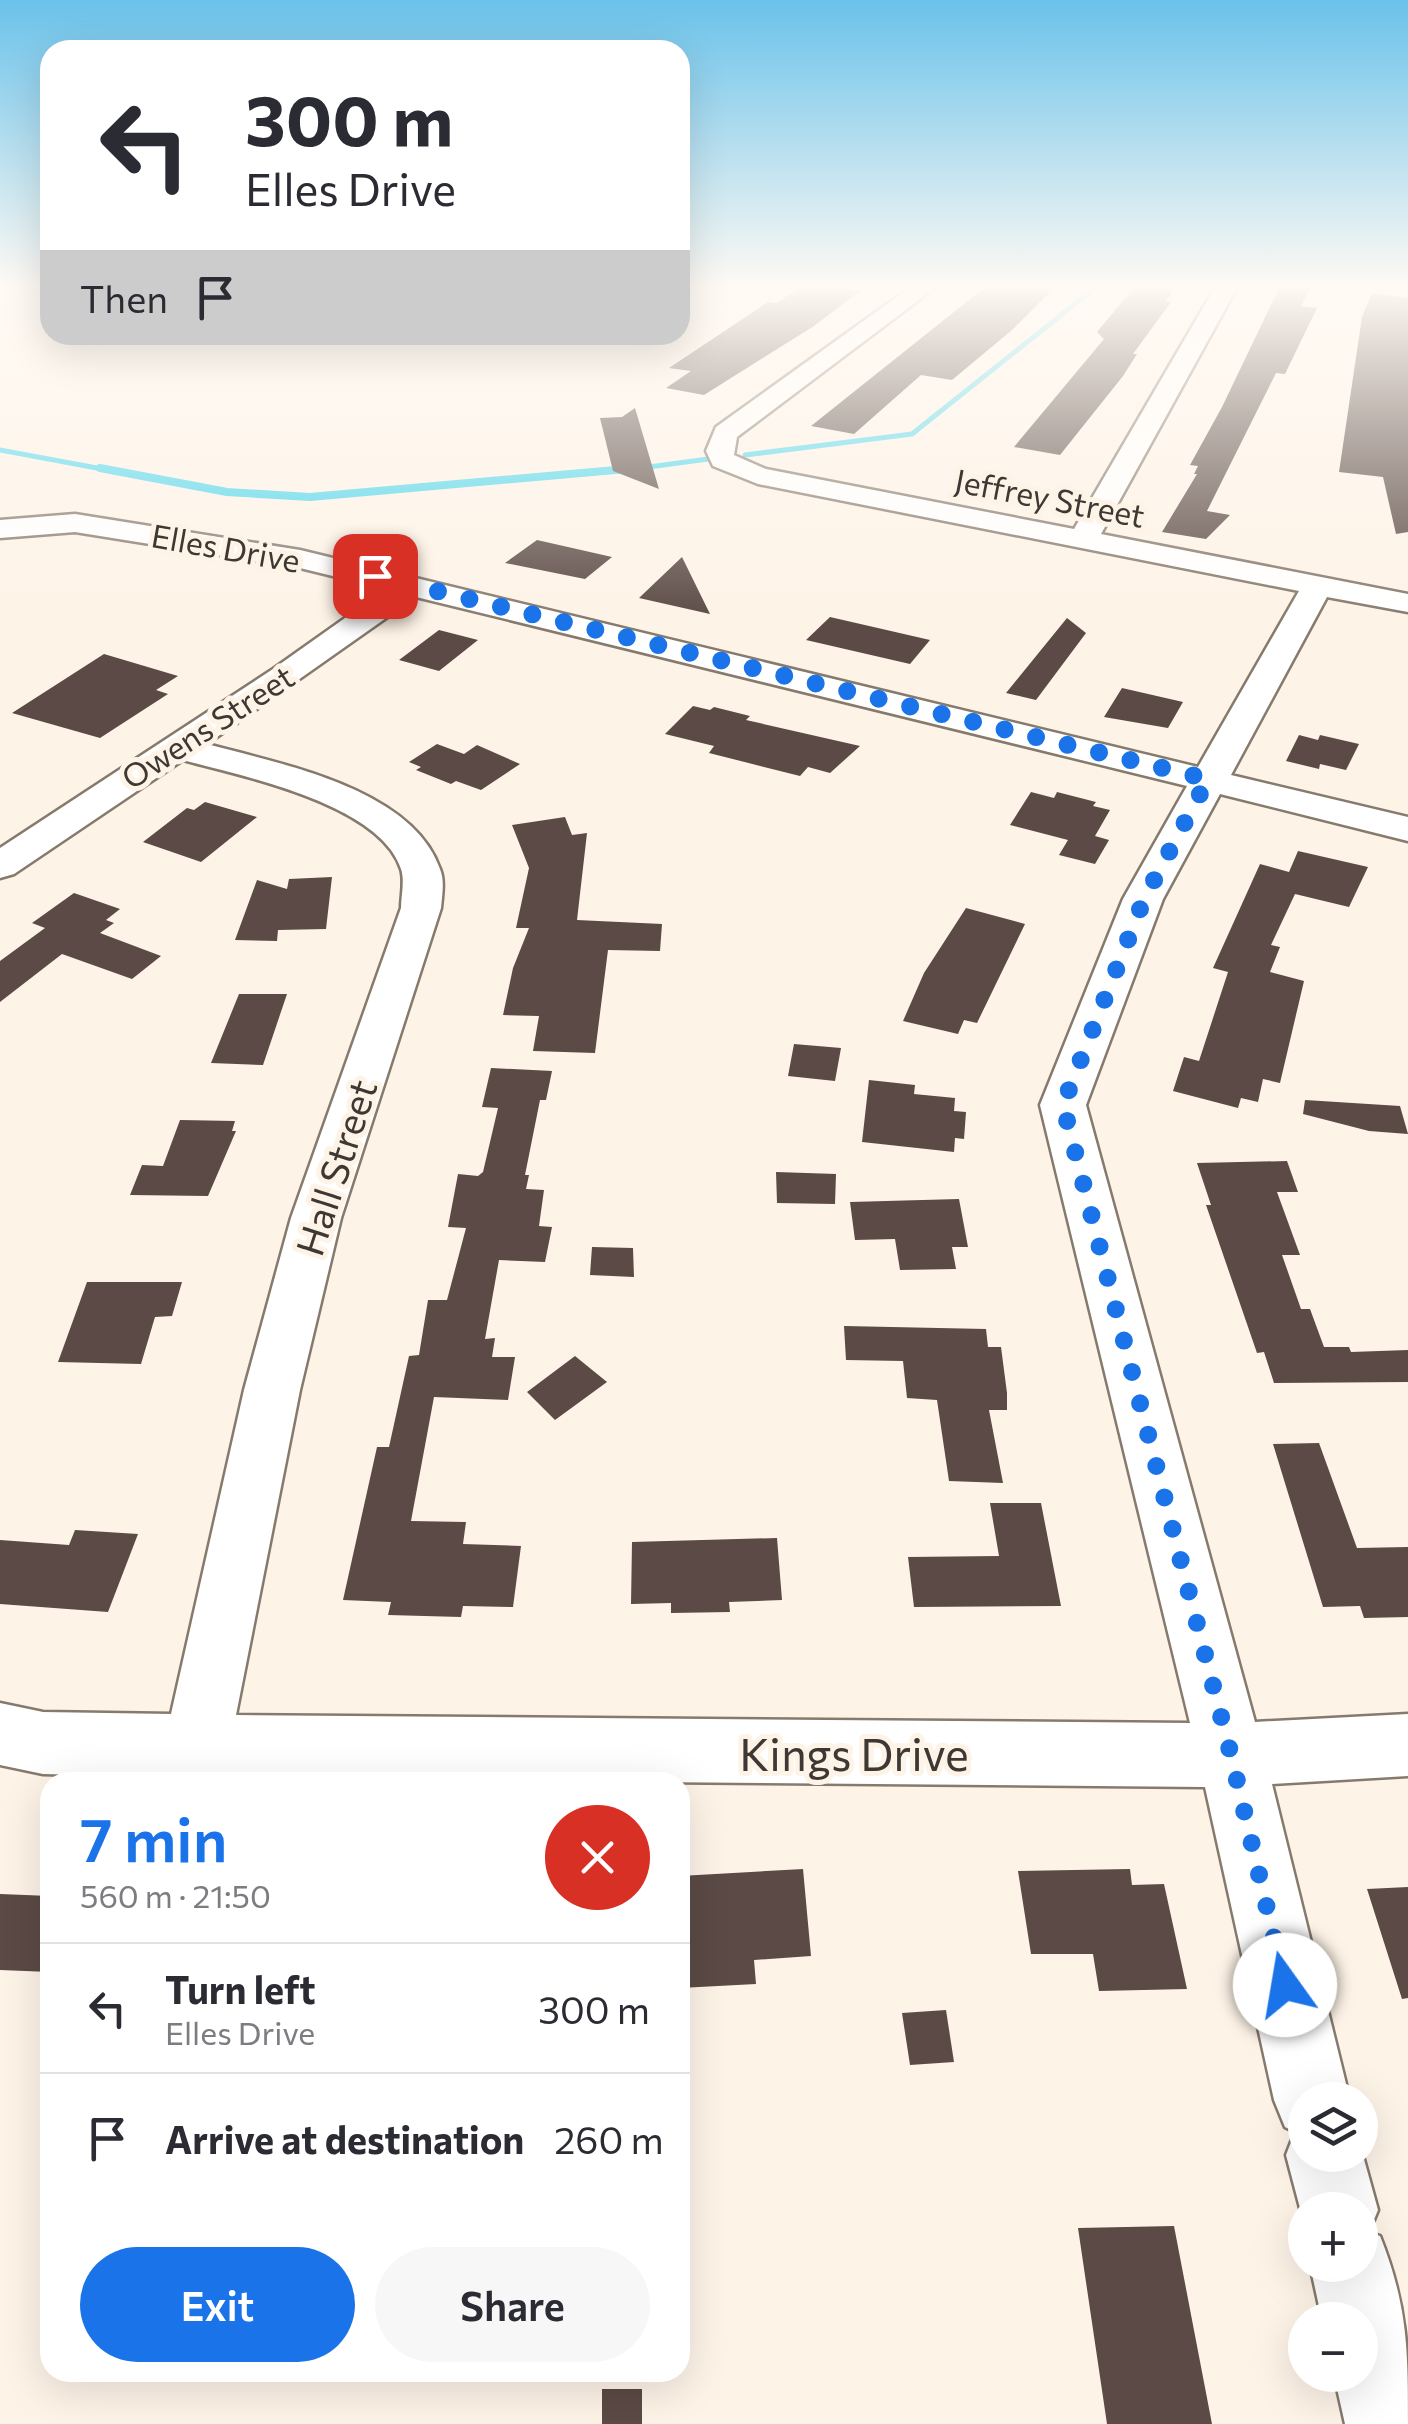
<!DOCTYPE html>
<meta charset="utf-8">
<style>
:root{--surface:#fff;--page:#f7f7f7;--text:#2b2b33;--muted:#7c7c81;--line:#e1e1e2;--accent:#1a73e8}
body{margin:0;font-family:Commissioner,sans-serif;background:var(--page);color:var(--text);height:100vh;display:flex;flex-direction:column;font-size:38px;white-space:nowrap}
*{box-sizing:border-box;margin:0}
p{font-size:32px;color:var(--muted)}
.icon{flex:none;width:55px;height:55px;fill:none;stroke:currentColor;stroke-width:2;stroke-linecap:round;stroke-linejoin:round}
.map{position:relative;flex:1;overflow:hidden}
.drawer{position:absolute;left:40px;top:1772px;width:650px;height:610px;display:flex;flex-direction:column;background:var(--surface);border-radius:30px;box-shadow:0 10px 40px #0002}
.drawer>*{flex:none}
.top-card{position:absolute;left:40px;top:40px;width:650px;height:305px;border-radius:30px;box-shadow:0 10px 40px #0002;background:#fff;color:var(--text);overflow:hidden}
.controls{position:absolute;left:1288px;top:2082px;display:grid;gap:20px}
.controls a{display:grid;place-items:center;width:90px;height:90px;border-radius:50%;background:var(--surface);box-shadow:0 10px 40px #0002;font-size:50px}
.pin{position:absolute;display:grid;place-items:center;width:85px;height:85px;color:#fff;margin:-42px;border-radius:20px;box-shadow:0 5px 15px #0006}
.me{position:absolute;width:110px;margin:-55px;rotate:347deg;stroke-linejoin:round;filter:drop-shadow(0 0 8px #0008)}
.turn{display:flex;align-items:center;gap:35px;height:210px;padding:0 40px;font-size:45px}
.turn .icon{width:130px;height:130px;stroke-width:2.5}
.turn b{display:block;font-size:70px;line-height:85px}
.then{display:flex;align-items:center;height:95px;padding:0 40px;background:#0003;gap:20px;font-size:38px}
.round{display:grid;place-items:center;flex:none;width:105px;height:105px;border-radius:52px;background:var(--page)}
.summary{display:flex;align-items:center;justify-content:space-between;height:170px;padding:0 40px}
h1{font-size:60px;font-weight:600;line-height:75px;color:var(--accent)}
.button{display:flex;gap:20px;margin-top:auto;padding:20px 40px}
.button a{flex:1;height:115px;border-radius:60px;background:var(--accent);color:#fff;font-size:40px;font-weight:600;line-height:115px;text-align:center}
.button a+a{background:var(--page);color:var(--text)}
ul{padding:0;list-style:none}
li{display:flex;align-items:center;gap:30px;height:130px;padding:0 40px;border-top:2px solid var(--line)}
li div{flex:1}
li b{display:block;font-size:38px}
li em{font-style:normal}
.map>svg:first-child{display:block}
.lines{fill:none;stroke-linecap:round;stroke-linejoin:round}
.stream-far1{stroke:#4ed6ec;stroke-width:5}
.stream{stroke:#4ed6ec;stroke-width:8}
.building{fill:#5b4a45}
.minor-casing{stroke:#867a6d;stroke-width:5}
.minor{fill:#fff;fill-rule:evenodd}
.route{stroke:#1a73e8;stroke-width:18;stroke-dasharray:0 32.4}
.labels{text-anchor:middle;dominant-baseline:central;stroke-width:10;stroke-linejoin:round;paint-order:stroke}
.far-street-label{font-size:32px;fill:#3d3833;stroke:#fef3e7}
.street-label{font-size:38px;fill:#3d3833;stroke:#fef3e7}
.near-street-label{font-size:45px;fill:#3d3833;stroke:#fef3e7}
</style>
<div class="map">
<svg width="1408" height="2424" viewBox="0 0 1408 2424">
<rect width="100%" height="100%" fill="#fef3e7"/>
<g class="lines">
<path class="stream-far1" d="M0,450l113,21
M745,455l167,-21 188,-150
M619,471l89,-12"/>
<path class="stream" d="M100,468l127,24 83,5 328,-29"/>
</g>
<path class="building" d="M804,284l57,6 -47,36 -110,69 -38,-7 25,-17 -22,-3 99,-66 9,1z
M989,284h69l-46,46 -60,50 -31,-5 -67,59 -43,-8z
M1281,284h31l-11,22 16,2 -32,66 -9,-1 -69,138 23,4 -24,24 -44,-7 35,-58h-3l4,-8 -8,-1 32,-58z
M1136,285l37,5 -7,11 5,1 -38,52h4l-14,22 -63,79 -46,-8 90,-108 -7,-7z
M1372,293l36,5v234l-12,2 -13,-57 -44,-5 23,-155z
M635,408l24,81 -46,-18 -13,-53 22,-1z
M537,540l75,17 -27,22 -80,-16z
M682,557l28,57 -71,-16z
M830,617l100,23 -20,24 -104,-24z
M1067,618l19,15 -50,67 -30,-7z
M439,630l39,10 -39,31 -40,-11z
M104,654l74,22 -22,14 12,4 -68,44 -88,-25z
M1122,688l61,14 -15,26 -64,-11z
M693,706l17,4 4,-3 36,9 -4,4 114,26 -30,27 -22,-6 -8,9 -91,-23 5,-7 -49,-12z
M1299,735l19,5 2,-5 39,9 -13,26 -26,-6 -1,5 -33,-8z
M437,744l27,10 13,-9 43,19 -39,26 -25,-9 -5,3 -35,-14 5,-3 -12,-5z
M1031,792l23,6 3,-6 39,10 -3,4 17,4 -15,26 14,4 -14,24 -36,-9 9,-15 -58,-15z
M205,802l52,15 -56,45 -58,-20 44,-34 7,2z
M565,817l7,18 15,-2 -10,87 85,4 -2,27 -52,-1 -13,103 -62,-2 6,-35 -36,-1 10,-47 16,-40h-13l13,-60 -17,-43z
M1298,851l70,16 -19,40 -54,-13 -24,51 9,2 -10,25 34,9 -24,102 -17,-4 -5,23 -17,-4 -3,10 -65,-17 11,-34 15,4 29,-89 -15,-4 47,-104 29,8z
M332,877l-6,52 -48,1 -1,11 -42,-1 22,-60 30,9 2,-10z
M74,893l46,16 -14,11 8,3 -14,10 61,23 -29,23 -70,-25 -62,48v-41l45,-33 -13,-5z
M966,908l59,16 -48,99 -13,-3 -6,14 -55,-13 21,-48z
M239,994h48l-24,71 -52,-2z
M794,1044l47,4 -6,33 -47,-5z
M491,1068l61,3 -6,29h-6l-15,75h4l-3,14 18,1 -5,36 13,1 -7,35 -46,-2 -14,79 10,-1 -3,19h23l-7,43 -74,-3 -23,124 55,1 -3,22 58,2 -8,61 -50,-1 -2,11 -73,-2 3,-13 -48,-2 34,-153h12l20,-91 10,-1 9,-55h19l19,-72 -18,-1 10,-53 20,2 5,-4 15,-64 -16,-1z
M869,1080l46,5 -1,9 41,4 -1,13 12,1 -2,27 -9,-1 -1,14 -92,-10z
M1305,1100l95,6 8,28 -39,-3 -66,-17z
M180,1120l55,1 -3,10h4l-28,65 -78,-1 12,-30 21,1z
M1287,1161l11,31h-21l23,63h-18l19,54h9l14,38h25l2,5 57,-2v32l-134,1 -10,-31 -7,1 -51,-148h5l-14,-42z
M776,1172l60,2 -1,30 -58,-1z
M959,1199l9,48h-16l4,22 -56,1 -5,-31 -40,1 -5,-38z
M592,1247l41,1 1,29 -44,-2z
M87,1282h95l-10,34 -17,1 -14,47 -83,-2z
M844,1326l142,3 2,18h13l6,46v17h-18l14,73 -54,-2 -12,-81 -30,-2 -4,-37 -57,-1z
M575,1356l32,26 -52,38 -28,-28z
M1319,1443l38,105 51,-1v70l-44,1 -4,-12 -37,1 -50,-163z
M990,1503h51l20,103 -147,1 -6,-50 91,-1z
M75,1530l63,4 -30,78 -108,-8v-64l69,5z
M777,1538l5,62 -53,2 1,10 -59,1v-10l-40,1 1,-62z
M803,1869l8,87 -57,4 2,24 -76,4v-112z
M1130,1869l2,16 32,-1 23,105 -88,2 -6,-37h-62l-13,-83z
M1408,1887v111l-6,1 -35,-110z
M0,1894l50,2v76l-50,-2z
M946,2010l8,52 -44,3 -8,-52z
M1174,2226l38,198h-105l-29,-196z
M602,2389h40v35h-40z"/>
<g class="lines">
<defs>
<path id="minor" d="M915,284h25l-203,153 -3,18 32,14 308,60 143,-245h22l-138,250 307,60v18l-81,-15 -96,178 177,42v24l-188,-47 -57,105 -77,206 169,617 153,-8v62l-136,8 78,316h-45v55h55v-10l18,65 -9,22 11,4c28,70 28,115 28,188h-63l-11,-49h26v-55h-38l-12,-55h50v-55h-55v17l-19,-72 9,-23 -10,-5 -11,-27 -69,-313 -1008,-9 -154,-4 -43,-9v-62l43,9 128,2 73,-324 47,-172 110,-310c0,-12 4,-27 0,-39 -21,-65 -159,-93 -218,-109l-169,114 -14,4v-30l273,-179 113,-80 -86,-21 -225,-36 -75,6v-18l75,-6 225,36 898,217 101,-176 -541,-107 -45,-18 -7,-15 10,-24zM416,597l771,189 -64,113 -83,206 150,618 -954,-8 64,-325 41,-172 100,-310c1,-12 4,-27 -1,-39 -28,-81 -160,-105 -233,-125z"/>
</defs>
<use href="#minor" class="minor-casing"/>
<use href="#minor" class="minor"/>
</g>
<linearGradient id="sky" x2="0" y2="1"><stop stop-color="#6ac2ea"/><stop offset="0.46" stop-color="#fffaf4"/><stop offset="1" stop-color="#fffaf4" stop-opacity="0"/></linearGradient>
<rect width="1408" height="623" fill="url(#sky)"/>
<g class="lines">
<path class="route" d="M375,576l833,203 -64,120 -81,206 168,650 54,230"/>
</g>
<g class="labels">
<g class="far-street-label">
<text transform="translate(1050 497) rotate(11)">Jeffrey Street</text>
<text transform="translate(226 547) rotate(10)">Elles Drive</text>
<text transform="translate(207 726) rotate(-33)">Owens Street</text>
</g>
<g class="street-label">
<text transform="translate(335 1167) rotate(-72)">Hall Street</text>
</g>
<g class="near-street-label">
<text x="854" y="1752">Kings Drive</text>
</g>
</g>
</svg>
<div class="controls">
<a><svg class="icon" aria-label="layers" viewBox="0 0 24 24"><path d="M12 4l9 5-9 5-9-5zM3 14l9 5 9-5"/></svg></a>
<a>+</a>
<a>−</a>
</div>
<div class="pin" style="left:375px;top:576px;background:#d93025"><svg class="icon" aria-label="arrive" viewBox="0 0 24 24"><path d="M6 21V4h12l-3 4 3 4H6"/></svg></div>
<svg class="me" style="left:1285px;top:1985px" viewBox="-20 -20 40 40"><circle r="19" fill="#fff"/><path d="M0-13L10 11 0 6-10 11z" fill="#1a73e8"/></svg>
<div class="top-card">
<div class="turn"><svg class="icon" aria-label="left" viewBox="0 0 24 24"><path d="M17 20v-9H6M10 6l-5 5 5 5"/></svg><div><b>300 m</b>Elles Drive</div></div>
<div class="then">Then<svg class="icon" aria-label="arrive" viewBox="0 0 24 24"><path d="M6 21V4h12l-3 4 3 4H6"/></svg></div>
</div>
<section class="drawer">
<div class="summary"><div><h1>7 min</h1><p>560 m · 21:50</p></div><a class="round" style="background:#d93025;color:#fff"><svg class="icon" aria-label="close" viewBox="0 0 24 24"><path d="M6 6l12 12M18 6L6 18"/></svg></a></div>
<ul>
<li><svg class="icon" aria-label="left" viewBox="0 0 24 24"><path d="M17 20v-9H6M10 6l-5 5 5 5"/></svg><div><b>Turn left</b><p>Elles Drive</p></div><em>300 m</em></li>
<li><svg class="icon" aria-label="arrive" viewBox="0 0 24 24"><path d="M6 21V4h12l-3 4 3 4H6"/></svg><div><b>Arrive at destination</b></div><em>260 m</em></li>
</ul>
<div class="button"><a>Exit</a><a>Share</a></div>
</section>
</div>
